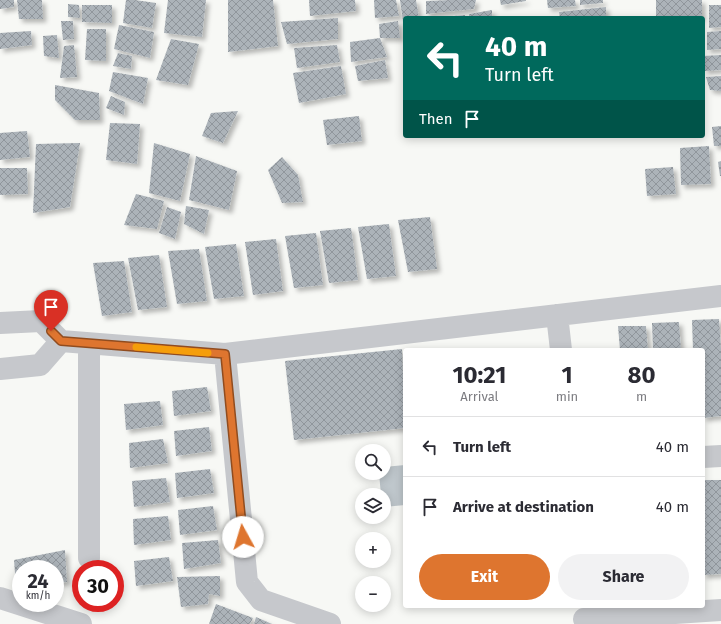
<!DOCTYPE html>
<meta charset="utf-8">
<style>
:root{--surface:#fff;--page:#f2f2f3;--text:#2b2b33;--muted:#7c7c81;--line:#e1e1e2;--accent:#de752f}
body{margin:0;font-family:"Fira Sans",sans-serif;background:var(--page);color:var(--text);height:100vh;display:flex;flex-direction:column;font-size:15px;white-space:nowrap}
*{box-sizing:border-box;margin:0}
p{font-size:13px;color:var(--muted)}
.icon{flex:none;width:22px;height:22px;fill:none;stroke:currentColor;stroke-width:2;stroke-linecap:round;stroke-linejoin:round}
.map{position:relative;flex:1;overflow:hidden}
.drawer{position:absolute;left:403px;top:348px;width:302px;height:260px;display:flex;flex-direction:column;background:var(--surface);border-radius:4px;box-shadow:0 2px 10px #0003}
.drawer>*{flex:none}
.banner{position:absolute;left:403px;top:16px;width:302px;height:122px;border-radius:4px;box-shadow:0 2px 10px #0003;background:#00695c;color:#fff;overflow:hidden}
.fabs{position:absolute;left:355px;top:444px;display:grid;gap:8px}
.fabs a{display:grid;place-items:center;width:36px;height:36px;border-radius:50%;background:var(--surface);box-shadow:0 2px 10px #0003;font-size:20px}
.speed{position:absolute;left:12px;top:560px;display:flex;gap:8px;font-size:20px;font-weight:700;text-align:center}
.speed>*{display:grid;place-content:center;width:52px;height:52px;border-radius:50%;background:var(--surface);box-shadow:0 2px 10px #0003;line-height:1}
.speed small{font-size:10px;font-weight:400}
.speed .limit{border:6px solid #d22;background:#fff;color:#111}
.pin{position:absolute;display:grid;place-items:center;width:34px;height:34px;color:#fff;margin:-41px -17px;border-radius:50% 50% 50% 0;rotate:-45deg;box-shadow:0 0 4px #0007}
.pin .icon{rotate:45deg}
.me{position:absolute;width:44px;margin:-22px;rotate:354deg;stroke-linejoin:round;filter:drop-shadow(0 0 3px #0008)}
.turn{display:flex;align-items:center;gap:14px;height:84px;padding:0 16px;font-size:18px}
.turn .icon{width:52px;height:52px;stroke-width:2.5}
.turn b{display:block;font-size:28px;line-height:34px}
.then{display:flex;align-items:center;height:38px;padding:0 16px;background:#0003;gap:8px;font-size:15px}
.eta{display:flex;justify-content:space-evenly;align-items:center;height:68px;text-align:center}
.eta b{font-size:24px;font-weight:700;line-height:28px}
.primary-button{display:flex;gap:8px;margin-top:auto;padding:8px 16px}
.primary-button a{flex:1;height:46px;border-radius:24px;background:var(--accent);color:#fff;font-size:16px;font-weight:700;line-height:46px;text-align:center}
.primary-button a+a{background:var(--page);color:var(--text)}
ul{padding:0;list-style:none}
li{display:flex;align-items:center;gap:12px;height:60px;padding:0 16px;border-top:1px solid var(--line)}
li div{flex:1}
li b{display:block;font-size:15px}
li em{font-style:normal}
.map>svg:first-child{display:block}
.water{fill:#bfc7cc}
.building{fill:url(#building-cross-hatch);filter:url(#shadow)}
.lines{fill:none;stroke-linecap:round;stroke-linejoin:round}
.minor{stroke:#c6c8cc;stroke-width:22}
.route-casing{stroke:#904c1f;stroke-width:10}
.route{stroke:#de752f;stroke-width:7}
.slow{stroke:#f59e0b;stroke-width:7}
</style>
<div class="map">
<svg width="721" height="624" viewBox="0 0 721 624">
<defs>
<pattern id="building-cross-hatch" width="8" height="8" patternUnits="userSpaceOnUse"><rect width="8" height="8" fill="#acb3b9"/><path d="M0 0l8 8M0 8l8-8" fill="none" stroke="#90969c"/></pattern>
<filter id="shadow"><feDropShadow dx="3.5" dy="3.5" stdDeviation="2" flood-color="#0004"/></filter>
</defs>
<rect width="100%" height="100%" fill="#f7f8f5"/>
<path class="water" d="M405,465v40l-21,2v-12h-3l-2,-22h5v-6z"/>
<path class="building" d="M0,0h14v7l-14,2z
M17,0h25l1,19h-24z
M126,0h9l21,3 -4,25 -29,-5z
M168,0h38l-4,37 -38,-4z
M228,0h45l5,46 -50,6z
M309,0h46l1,11 -46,5z
M374,0h22l3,16 -24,2z
M400,0h16l3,18h-14v4h-2z
M450,0h26l-2,9 -48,5v-13z
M500,0h26v1l-25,4z
M547,0h28l1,6 -28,2z
M580,0h23v3l-23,2z
M656,0h46v18h-46z
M68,4l11,1 1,13 -12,-1z
M82,5h30v18l-30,-1z
M709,5h12v22l-12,1z
M606,7v11h-46l-1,-6z
M492,10v8h-23v-4z
M465,15v3h-24v-1z
M338,18v21l-51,5 -6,-22z
M61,21h12l1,18 -11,1z
M398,21l2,17h-20l-1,-14z
M119,25l35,7 -4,26 -36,-9z
M87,29h19v32l-21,-1z
M31,31l1,14 -32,4v-16z
M721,31v18l-14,1v-18z
M57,35l2,23 -15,-2 -1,-20z
M380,38l7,19 -36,5 -1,-20z
M171,39l28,5 -11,41 -32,-5z
M74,45l3,32 -17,1 4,-32z
M337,45l3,17 -43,6 -3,-20z
M118,53l14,3 -1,13 -18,-3z
M721,55v15l-16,1 -2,-15z
M385,60l3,18 -30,3 -3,-15z
M341,66l5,28 -47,9 -6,-30z
M113,72l35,6 -5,26 -34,-13z
M721,76v15l-11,-1 -4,-13z
M55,85l44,8 1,27h-25l-20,-20z
M111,96l14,6 -1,13 -18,-7z
M238,111l-15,32 -21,-7 9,-23z
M359,116l3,25 -35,4 -4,-25z
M110,123l30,1 -3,40 -31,-4z
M721,126v20h-7l-2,-19z
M27,131l3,26 -30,3v-27z
M80,143l-10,64 -37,6 3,-69z
M154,143l36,11 -10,47 -31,-8z
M709,146l2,38 -30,1 -1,-37z
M196,156l41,15 -8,39 -40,-10z
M282,157l16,18 5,27 -21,1 -14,-33z
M721,161v15h-1l-2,-14z
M673,167l3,27 -29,2 -2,-27z
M0,168h27l1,26 -28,1z
M136,194l28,7 -7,28 -33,-4z
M186,206l23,4 -5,24 -20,-10z
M167,207l14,5 -6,27 -16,-6z
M430,217l7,52 -29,3 -10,-52z
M389,224l7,52 -29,3 -9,-52z
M351,228l7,52 -29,3 -9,-52z
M316,233l7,52 -29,3 -9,-52z
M276,239l7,52 -30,4 -8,-53z
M236,244l8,52 -30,3 -9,-52z
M199,249l8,52 -30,3 -9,-53z
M159,255l8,52 -29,3 -10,-52z
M124,261l8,51 -30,4 -9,-53z
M719,319l2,30v67l-18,2v-68h-10l-1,-30z
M679,322l2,28h-28l-1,-27z
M618,326h28l2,24h-28z
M402,349l3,79 -111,12 -9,-79z
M207,387l4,24 -37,5 -2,-25z
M160,401l3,24 -37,5 -2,-26z
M209,427l3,24 -36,5 -2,-25z
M163,439l5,24 -38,5 -1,-25z
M210,469l4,24 -37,5 -2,-25z
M166,478l4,24 -36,5 -2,-26z
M703,480h18v94l-18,1z
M213,506l4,24 -37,5 -2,-25z
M168,516l3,24 -37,5 -1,-26z
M218,540l3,23 -37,6 -2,-26z
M65,550l2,32 -12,1v-14h-34v16l-5,1 -2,-26z
M169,557l4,24 -37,5 -2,-25z
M220,576v20l-11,-2 -1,10 -27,3 -4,-30z
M216,604l37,14 -3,6h-41z
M256,617l16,7h-18z"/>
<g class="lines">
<path class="minor" d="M557,315l4,35
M0,323l41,-2 20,20 164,13 496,-58
M89,344v214
M225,354l22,228 14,18 69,24
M0,369l40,-4 21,-24
M703,457l18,-1
M0,598l81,26
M584,619l137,-9"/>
</g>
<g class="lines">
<defs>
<path id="route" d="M51,331l10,10 164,13 18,183"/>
</defs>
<use href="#route" class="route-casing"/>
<use href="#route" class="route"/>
<path class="slow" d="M136,347l72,6"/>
</g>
</svg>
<div class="fabs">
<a><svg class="icon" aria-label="search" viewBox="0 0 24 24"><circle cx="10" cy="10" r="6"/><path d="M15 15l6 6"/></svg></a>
<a><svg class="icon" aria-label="layers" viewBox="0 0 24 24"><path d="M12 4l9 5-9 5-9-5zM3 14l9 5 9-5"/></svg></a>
<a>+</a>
<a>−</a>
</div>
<div class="speed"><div>24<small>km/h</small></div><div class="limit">30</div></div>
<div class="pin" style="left:51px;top:331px;background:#d93025"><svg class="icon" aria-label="arrive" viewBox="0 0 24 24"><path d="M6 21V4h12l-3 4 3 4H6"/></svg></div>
<svg class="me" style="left:243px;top:537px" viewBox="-20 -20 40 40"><circle r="19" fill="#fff"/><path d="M0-13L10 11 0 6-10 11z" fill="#de752f"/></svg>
<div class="banner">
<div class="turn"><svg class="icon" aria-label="left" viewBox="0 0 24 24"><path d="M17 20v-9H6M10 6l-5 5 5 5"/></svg><div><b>40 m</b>Turn left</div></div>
<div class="then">Then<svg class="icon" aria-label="arrive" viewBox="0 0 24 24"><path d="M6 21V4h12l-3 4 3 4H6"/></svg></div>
</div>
<section class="drawer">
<div class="eta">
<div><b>10:21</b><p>Arrival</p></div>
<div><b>1</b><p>min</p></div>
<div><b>80</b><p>m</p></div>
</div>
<ul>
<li><svg class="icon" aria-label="left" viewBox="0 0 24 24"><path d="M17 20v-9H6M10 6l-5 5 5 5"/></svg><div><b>Turn left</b></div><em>40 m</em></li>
<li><svg class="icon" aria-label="arrive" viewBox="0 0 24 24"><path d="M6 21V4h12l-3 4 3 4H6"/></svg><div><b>Arrive at destination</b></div><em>40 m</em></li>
</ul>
<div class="primary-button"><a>Exit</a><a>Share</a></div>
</section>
</div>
